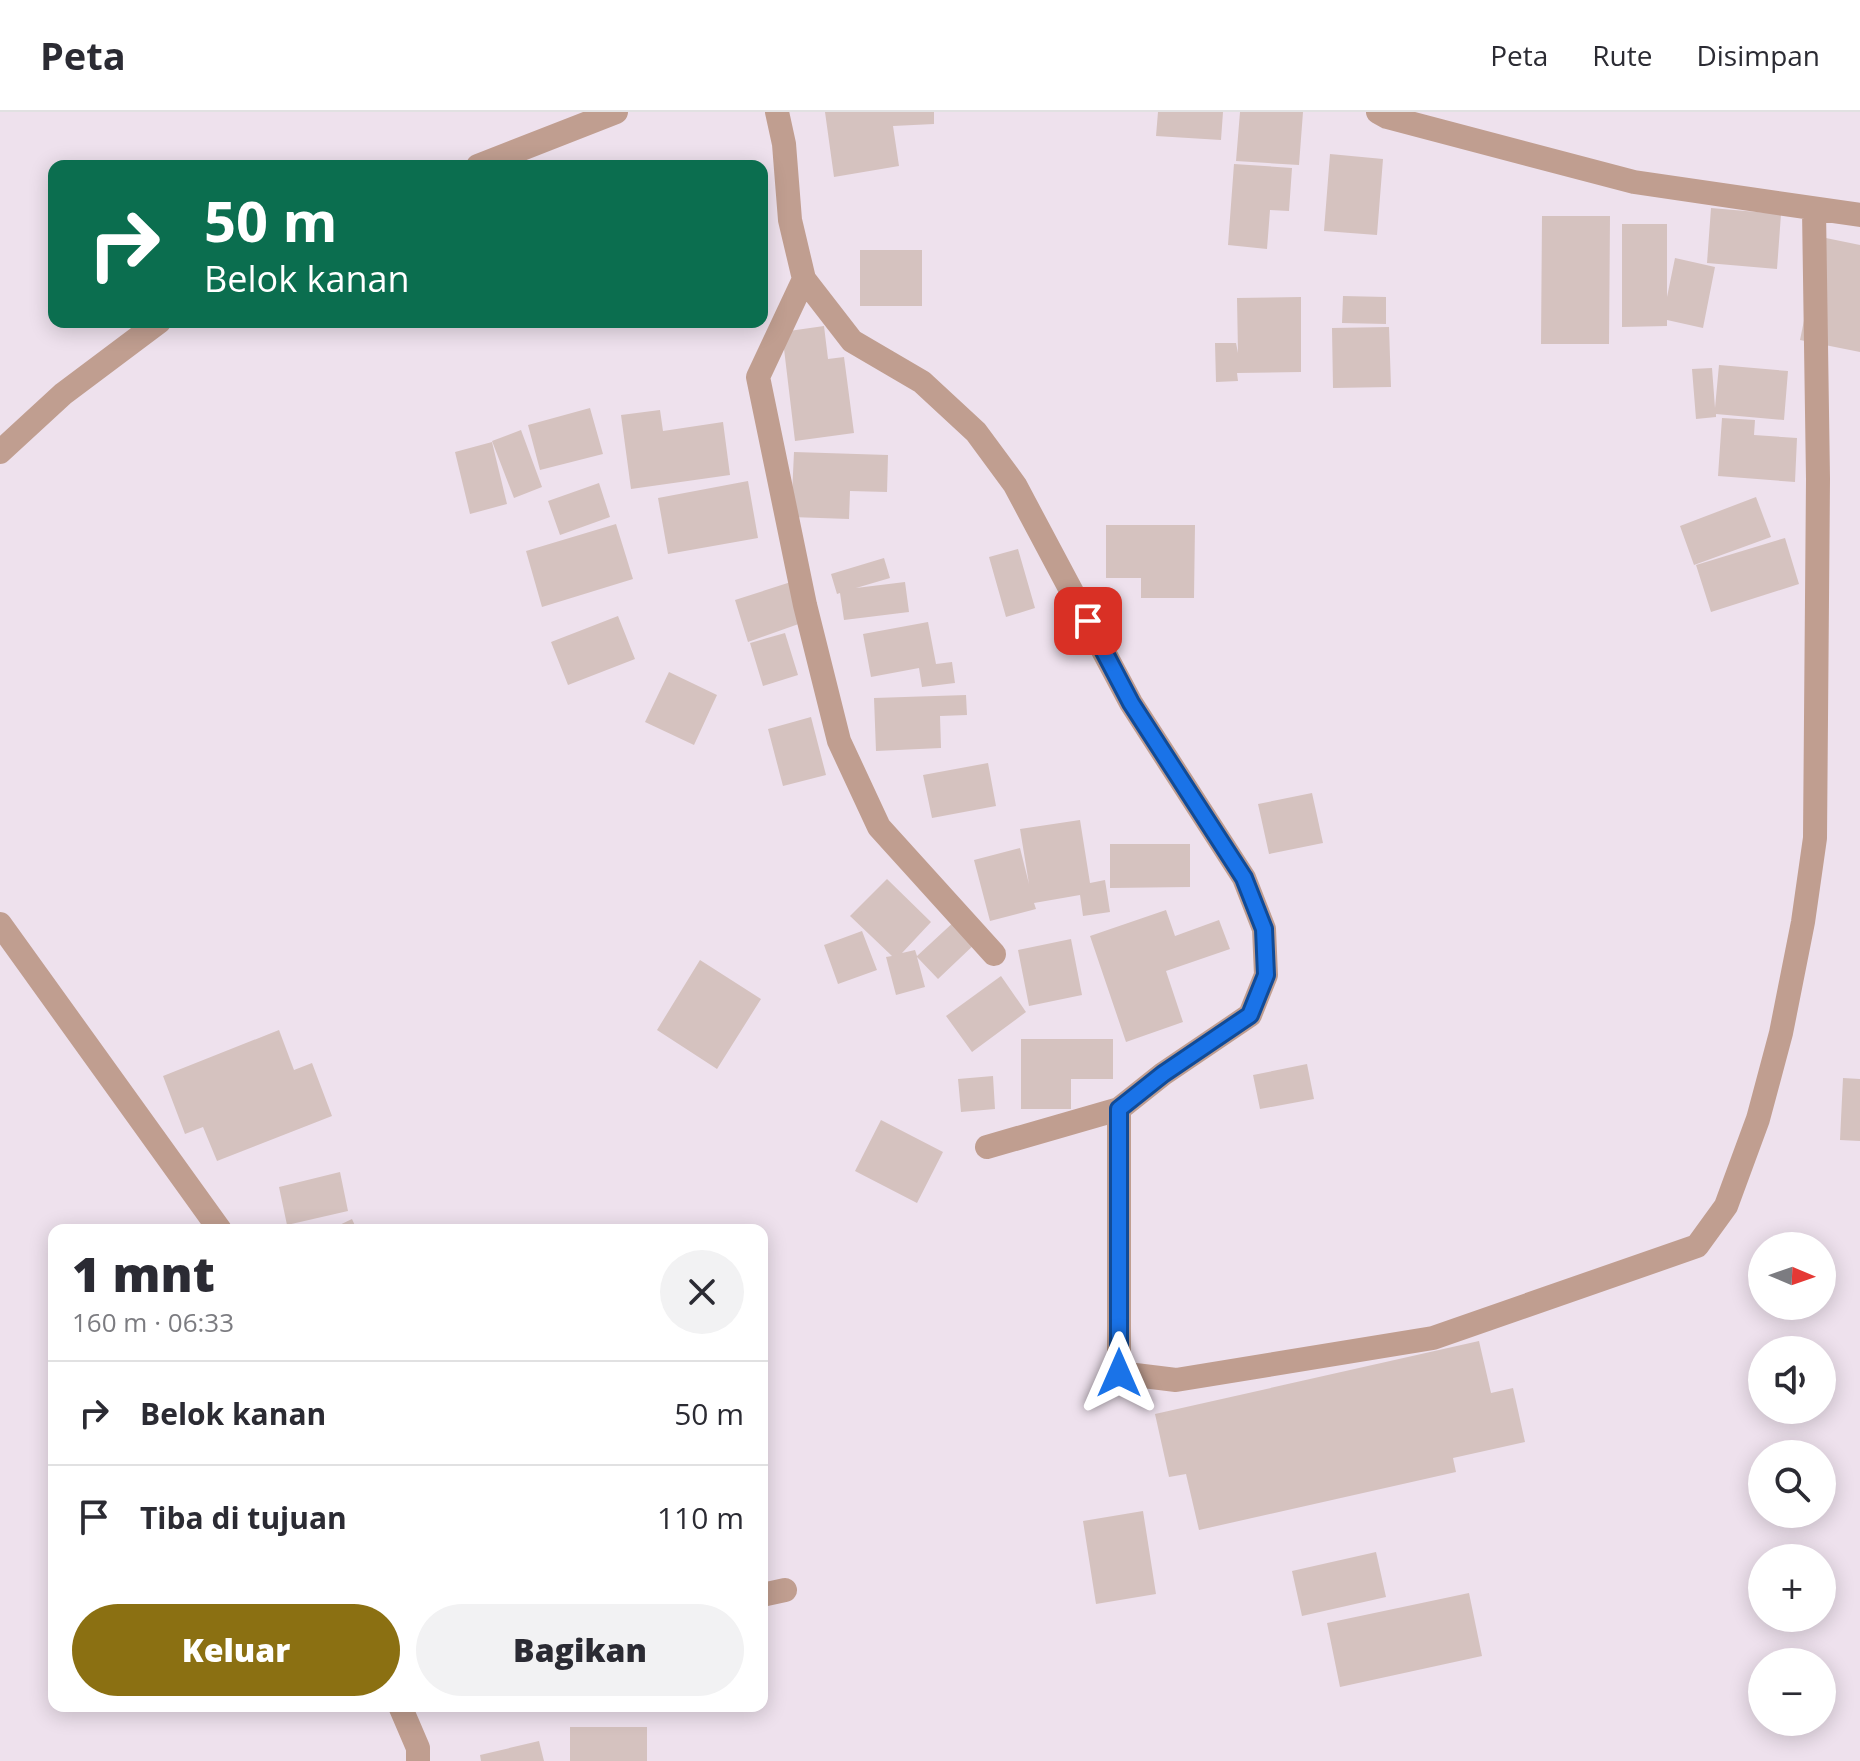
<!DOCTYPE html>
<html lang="id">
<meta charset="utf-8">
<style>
:root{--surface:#fff;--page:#f2f2f3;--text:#2b2b33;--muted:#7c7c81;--line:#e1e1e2;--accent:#8b7012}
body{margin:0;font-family:"Open Sans",sans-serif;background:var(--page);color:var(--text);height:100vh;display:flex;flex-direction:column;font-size:30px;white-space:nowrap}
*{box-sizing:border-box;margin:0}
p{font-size:26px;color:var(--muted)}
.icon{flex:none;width:44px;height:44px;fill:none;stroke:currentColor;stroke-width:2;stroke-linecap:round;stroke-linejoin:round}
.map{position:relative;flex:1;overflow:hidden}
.drawer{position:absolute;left:48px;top:1112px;width:720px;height:488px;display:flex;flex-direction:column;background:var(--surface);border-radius:16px;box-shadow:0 4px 20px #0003}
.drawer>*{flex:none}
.top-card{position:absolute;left:48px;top:48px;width:720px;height:168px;border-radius:16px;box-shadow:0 4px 20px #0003;background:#0b6e4f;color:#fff;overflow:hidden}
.needle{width:52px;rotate:92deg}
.fabs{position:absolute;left:1748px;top:1120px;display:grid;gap:16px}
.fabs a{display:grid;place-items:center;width:88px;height:88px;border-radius:50%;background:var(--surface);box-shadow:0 4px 20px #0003;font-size:40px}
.pin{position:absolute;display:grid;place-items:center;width:68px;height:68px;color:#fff;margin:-34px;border-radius:16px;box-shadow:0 4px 12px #0006}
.me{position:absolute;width:88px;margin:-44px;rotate:0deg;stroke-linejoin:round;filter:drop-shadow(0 0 6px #0008)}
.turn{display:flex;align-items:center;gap:28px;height:168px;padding:0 24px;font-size:36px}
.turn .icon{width:104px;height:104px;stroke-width:2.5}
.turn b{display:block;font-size:56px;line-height:68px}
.round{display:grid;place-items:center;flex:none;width:84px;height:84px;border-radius:42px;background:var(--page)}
.headline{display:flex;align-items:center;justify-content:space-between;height:136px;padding:0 24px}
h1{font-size:48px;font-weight:800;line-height:60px}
.cta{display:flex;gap:16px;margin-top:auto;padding:16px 24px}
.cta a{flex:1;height:92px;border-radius:48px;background:var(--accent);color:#fff;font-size:32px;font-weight:800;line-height:92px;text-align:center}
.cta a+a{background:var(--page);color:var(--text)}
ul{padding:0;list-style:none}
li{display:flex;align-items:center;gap:24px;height:104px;padding:0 24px;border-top:2px solid var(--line)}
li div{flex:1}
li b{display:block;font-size:30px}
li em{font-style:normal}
header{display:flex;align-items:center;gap:48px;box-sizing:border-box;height:112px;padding:0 40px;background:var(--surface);border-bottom:2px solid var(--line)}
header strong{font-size:38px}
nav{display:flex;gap:44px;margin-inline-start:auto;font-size:28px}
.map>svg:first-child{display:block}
.building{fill:#d5c2bf}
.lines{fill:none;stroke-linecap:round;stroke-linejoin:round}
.minor{stroke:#c09e90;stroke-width:24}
.route-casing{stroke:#114b97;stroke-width:20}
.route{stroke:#1a73e8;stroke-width:14}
</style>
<header>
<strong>Peta</strong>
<nav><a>Peta</a><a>Rute</a><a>Disimpan</a></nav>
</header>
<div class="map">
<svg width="1860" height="1649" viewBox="0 0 1860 1649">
<rect width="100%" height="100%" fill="#eee1ed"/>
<path class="building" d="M825,0h109v12l-41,2 6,40 -65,11z
M1158,0h65l-2,28 -65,-4z
M1240,0h63l-4,53 -63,-4z
M1330,42l53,5 -6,76 -53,-4z
M1234,52l58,4 -3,43 -19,-1 -3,39 -39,-4z
M1711,96l70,6 -4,55 -70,-6z
M1542,104h68l-1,128h-68z
M1622,112h45v73l8,-39 40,9 -12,61 -36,-8v6l-45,1z
M1821,125l39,8v107l-60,-12z
M860,138h62v56h-62z
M1343,184l43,1v27l-44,-1z
M1301,185v75l-64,1 1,8 -22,1 -1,-39h21l2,10 -1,-55z
M824,214l4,33 16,-2 10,76 -59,8 -13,-109z
M1389,215l2,60 -58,1 -1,-60z
M1719,253l69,6 -4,49 -68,-6v3l-20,2 -4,-50 20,-1 3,40z
M590,296l13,46 -63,16 -12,-45z
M660,298l3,21 60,-9 7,53 -99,14 -10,-74z
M1722,306l33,2 -1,15 43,3 -2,44 -77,-6z
M521,318l21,57 -28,11 -22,-57z
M492,330l15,62 -37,10 -15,-62z
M794,340l94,3 -1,37 -37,-1 -1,28 -58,-2z
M748,369l10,57 -90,16 -10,-56z
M599,371l11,34 -50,18 -12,-34z
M1756,385l15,40 -77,28 -14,-39z
M616,412l17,55 -91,28 -16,-56z
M1106,413h89l-1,73h-53v-20h-35z
M1785,426l14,46 -88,28 -15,-47z
M1018,437l17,59 -29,9 -17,-60z
M884,446l6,20 -34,10 49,-6 4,30 -65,8 -4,-27 -3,1 -6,-20z
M794,469l13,40 -59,21 -13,-42z
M618,504l17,43 -67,26 -17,-43z
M928,510l8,42 16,-2 3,21 -33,4 -3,-19 -48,9 -8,-43z
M785,521l13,42 -35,11 -13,-43z
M669,560l48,23 -23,50 -49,-23z
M966,583l1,20 -27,1 1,32 -65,3 -2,-53z
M811,605l15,58 -43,11 -15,-57z
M988,651l8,43 -64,12 -9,-43z
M1312,681l11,50 -54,11 -11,-50z
M1080,708l10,63 15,-3 5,32 -27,4 -3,-21 -46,8 2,6 -46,12 -16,-61 46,-12 9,36 -9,-55z
M1110,732h80v43l-80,1z
M887,767l44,43 -29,31 13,-3 2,6 40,-37 21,22 -40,38 -21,-22 8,30 -29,8 -10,-38 6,-1 -42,-40z
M1166,798l9,26 44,-16 11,29 -64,22 17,51 -57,20 -36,-106z
M862,819l15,39 -39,14 -14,-39z
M1071,827l11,56 -53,11 -11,-56z
M700,848l61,39 -44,70 -60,-39z
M1001,864l25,36 -54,40 -26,-36z
M279,918l15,40 18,-7 20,53 -115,45 -14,-34 -18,7 -22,-58z
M1021,927h92v40h-42v30h-50z
M1307,952l7,35 -54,10 -7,-34z
M993,964l2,33 -34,3 -3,-33z
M1843,966l17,1v62l-20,-1z
M881,1008l62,32 -26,51 -62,-32z
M340,1060l8,39 -61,14 -8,-38z
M352,1107l5,11h-28z
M1479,1229l12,52 22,-5 12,54 -72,16 3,14 -257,58 -13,-56 -17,3 -14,-63z
M1143,1399l13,83 -60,10 -13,-83z
M1376,1440l10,45 -84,19 -10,-45z
M1469,1481l13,63 -142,31 -13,-64z
M570,1615h77v34h-77z
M539,1629l5,20h-63l-1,-6z"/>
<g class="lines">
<path class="minor" d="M777,0l7,32 6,76 14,59 48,62 70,41 54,50 39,53 116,218 113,175 20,51 2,46 -16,40 -87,59 -44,35v264l57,7 257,-42 264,-92 29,-40 32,-87 23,-86 22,-111 12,-84 3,-359 -4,-269
M1378,0l9,5 247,65 226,33
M478,54l138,-54
M804,167l-46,98 47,228 34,136 40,86 115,127
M0,340l63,-58 96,-72
M0,812l220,306
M987,1035l132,-38
M762,1483l23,-5
M400,1594l18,42v13"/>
</g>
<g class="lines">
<defs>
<path id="route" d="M1088,509l43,82 113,175 20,51 2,46 -16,40 -87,59 -44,35v264"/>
</defs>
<use href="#route" class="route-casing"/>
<use href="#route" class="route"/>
</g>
</svg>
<div class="fabs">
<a><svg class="needle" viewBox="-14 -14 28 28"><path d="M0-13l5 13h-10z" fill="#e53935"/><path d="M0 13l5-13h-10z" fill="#7c7c81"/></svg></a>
<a><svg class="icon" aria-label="sound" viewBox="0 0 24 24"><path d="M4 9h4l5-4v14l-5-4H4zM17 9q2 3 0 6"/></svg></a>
<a><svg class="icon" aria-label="search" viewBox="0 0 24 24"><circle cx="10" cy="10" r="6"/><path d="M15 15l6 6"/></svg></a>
<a>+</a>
<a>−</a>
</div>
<div class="pin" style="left:1088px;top:509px;background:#d93025"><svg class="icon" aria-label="arrive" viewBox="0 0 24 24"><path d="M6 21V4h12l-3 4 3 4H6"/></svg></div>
<svg class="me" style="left:1119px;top:1261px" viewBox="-20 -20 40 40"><path d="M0-17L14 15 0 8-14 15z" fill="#1a73e8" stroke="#fff" stroke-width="4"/></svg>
<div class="top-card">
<div class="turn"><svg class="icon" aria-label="right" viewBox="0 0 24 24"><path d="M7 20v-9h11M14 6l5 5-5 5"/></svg><div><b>50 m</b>Belok kanan</div></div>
</div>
<section class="drawer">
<div class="headline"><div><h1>1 mnt</h1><p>160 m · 06:33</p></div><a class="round"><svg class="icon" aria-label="close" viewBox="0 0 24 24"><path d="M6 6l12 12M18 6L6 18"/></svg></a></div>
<ul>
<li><svg class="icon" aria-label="right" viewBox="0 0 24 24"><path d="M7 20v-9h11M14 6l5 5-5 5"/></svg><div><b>Belok kanan</b></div><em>50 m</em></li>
<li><svg class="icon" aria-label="arrive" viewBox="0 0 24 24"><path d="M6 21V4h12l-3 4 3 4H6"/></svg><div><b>Tiba di tujuan</b></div><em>110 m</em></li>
</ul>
<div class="cta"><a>Keluar</a><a>Bagikan</a></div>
</section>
</div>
